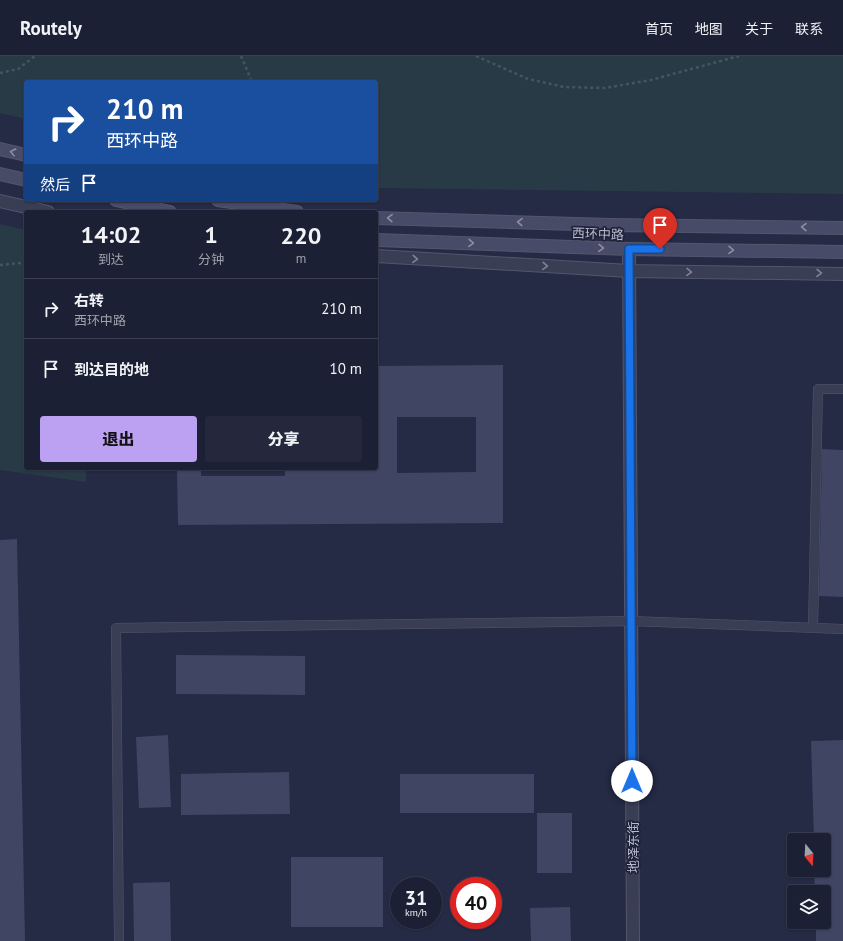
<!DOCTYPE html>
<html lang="zh">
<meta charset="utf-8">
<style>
:root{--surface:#1c2034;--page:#25283c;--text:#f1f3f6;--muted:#a0a3ac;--line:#3a3e4f;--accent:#bca0f2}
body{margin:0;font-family:"PT Sans","Noto Sans SC",sans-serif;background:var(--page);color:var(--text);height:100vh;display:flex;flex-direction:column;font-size:15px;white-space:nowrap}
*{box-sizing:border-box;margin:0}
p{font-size:13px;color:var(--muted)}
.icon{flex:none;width:22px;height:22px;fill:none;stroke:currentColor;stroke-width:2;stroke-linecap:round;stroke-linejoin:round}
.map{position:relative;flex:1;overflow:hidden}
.side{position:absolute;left:24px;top:154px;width:354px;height:260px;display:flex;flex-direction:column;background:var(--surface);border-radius:4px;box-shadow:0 1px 3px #0004,0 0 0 1px var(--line)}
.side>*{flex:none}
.guide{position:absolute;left:24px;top:24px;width:354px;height:122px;border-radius:4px;box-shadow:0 1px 3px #0004,0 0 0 1px var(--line);background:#1a4fa0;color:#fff;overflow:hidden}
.needle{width:26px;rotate:162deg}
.buttons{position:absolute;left:787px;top:777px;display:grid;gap:8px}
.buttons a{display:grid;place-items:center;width:44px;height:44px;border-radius:4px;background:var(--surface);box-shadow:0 1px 3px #0004,0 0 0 1px var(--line);font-size:20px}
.speed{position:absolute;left:390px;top:821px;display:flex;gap:8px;font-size:20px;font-weight:700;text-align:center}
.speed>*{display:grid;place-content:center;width:52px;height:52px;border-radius:50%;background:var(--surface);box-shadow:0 1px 3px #0004,0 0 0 1px var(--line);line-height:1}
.speed small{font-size:10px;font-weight:400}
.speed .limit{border:6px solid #d22;background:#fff;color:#111}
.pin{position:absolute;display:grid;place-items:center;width:34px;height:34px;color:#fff;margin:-41px -17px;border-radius:50% 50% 50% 0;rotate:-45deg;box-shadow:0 0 4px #0007}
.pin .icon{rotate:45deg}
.me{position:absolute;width:44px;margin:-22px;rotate:0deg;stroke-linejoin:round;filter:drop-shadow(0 0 3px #0008)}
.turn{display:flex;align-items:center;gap:14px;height:84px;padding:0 16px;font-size:18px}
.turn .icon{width:52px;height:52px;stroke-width:2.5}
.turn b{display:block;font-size:28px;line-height:34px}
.then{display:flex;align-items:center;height:38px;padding:0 16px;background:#0003;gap:8px;font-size:15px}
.eta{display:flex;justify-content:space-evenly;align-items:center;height:68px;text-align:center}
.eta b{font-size:24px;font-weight:800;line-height:28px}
.cta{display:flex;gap:8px;margin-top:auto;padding:8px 16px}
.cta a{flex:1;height:46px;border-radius:4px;background:var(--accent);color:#111;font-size:16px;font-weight:800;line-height:46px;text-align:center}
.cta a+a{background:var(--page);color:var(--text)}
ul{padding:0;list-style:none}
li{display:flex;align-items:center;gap:12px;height:60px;padding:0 16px;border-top:1px solid var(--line)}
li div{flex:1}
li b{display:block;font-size:15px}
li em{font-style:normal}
header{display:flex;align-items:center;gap:24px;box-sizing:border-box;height:56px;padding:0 20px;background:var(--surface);border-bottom:1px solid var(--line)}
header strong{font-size:19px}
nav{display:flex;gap:22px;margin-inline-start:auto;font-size:14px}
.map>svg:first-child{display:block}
.green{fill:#273a46}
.building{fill:#3f4563;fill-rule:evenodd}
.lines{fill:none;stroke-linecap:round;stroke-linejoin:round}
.service-casing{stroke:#53566c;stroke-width:10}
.tertiary-casing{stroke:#53566c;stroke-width:14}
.secondary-casing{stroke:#53566c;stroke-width:14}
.path{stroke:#435660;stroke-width:2.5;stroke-dasharray:3 3;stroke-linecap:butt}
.service{stroke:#3a3e55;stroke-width:9}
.tertiary{stroke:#3a3e55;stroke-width:12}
.secondary{stroke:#484b68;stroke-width:12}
.oneway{stroke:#8b8ea5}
.oneway2{stroke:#7f8298}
.route-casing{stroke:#114b97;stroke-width:10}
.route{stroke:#1a73e8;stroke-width:7}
.labels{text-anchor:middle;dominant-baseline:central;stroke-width:3.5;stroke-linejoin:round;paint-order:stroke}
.street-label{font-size:13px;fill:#b8bace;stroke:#1e233a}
</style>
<header>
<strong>Routely</strong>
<nav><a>首页</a><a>地图</a><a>关于</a><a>联系</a></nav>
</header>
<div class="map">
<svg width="843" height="885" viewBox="0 0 843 885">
<rect width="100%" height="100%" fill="#252a45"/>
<path class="green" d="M0,0h843v138l-467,-6v-106h-350v37l-26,-6z
M0,168l26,6v238h60v14l-86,-12z"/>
<path class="building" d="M503,309v158l-325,2 -1,-57h24v8h84v-8h91v-102zM397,361h79v55l-79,1z
M822,393l21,1v147l-24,-1z
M17,483l8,402h-25v-401z
M176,599l129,1v39l-129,-1z
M168,679l3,72 -32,1 -3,-71z
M843,684v201h-27v-19h8v-30h-9l-1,-22h10v-30h-10l-3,-99z
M289,716l1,42 -109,1v-41z
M400,718h134v39h-134z
M537,757h35v60h-35z
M291,801h92v70h-92z
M170,826l1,59h-37l-1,-58z
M570,851l1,34h-40l-1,-33z"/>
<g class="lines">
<defs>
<path id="service" d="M813,572l5,-239h25
M119,885l-3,-313 515,-7 212,8"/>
<path id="tertiary" d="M0,145l48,11
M629,193l4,692
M376,200l253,15 214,3"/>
<path id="secondary" d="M0,93l26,6
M0,118l26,6
M116,144l54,12
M218,144l79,12
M376,162l234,7 233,3
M376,184l253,9 214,3"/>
</defs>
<use href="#service" class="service-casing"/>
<use href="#tertiary" class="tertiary-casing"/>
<use href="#secondary" class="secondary-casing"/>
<path class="path" d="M241,0l11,26
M476,0l52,23 36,8 41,1 46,-8 88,-24
M0,17l18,-4 17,-13
M0,209l20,-2 6,-2"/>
<use href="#service" class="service"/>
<use href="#tertiary" class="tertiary"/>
<use href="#secondary" class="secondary"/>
</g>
<defs><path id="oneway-chevron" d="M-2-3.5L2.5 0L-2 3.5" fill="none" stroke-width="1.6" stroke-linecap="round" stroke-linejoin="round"/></defs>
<g class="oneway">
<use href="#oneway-chevron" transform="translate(13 96) rotate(-166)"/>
<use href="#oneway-chevron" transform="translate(390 162) rotate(-178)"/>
<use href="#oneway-chevron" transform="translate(520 166) rotate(-178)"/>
<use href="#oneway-chevron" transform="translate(804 171) rotate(-179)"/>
<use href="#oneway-chevron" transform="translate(471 187) rotate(2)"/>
<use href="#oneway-chevron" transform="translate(601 192) rotate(2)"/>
<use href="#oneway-chevron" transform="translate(731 194) rotate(1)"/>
</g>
<g class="oneway2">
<use href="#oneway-chevron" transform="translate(415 203) rotate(3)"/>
<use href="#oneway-chevron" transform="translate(545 210) rotate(3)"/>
<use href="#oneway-chevron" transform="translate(689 216) rotate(1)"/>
<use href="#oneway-chevron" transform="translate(819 217) rotate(1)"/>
</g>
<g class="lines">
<defs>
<path id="route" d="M632,725l-3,-532h31"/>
</defs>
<use href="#route" class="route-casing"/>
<use href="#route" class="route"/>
</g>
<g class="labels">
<g class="street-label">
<text transform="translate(598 178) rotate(2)">西环中路</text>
<text transform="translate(633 791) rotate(-90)">地泽东街</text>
</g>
</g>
</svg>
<div class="buttons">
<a><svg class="needle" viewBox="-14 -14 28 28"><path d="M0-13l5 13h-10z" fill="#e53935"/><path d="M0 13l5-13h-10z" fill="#a0a3ac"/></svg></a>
<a><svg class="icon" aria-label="layers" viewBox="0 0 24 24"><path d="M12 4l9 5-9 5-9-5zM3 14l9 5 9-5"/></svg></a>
</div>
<div class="speed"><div>31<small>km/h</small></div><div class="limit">40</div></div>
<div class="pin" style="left:660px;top:193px;background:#d93025"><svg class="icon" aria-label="arrive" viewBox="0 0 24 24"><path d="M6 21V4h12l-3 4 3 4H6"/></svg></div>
<svg class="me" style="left:632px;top:725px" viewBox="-20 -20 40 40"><circle r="19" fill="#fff"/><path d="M0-13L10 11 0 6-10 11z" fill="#1a73e8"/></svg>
<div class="guide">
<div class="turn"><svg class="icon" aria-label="right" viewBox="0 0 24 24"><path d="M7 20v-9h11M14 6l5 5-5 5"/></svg><div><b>210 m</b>西环中路</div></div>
<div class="then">然后<svg class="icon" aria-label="arrive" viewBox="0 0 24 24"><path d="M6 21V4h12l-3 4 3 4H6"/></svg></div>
</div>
<section class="side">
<div class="eta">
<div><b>14:02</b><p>到达</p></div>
<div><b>1</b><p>分钟</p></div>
<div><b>220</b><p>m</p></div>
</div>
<ul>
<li><svg class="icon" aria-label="right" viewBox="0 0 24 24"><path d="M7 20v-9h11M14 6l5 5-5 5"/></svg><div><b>右转</b><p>西环中路</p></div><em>210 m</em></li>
<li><svg class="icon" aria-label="arrive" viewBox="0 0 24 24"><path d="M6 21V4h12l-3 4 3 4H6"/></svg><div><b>到达目的地</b></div><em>10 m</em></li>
</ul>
<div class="cta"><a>退出</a><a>分享</a></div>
</section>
</div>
